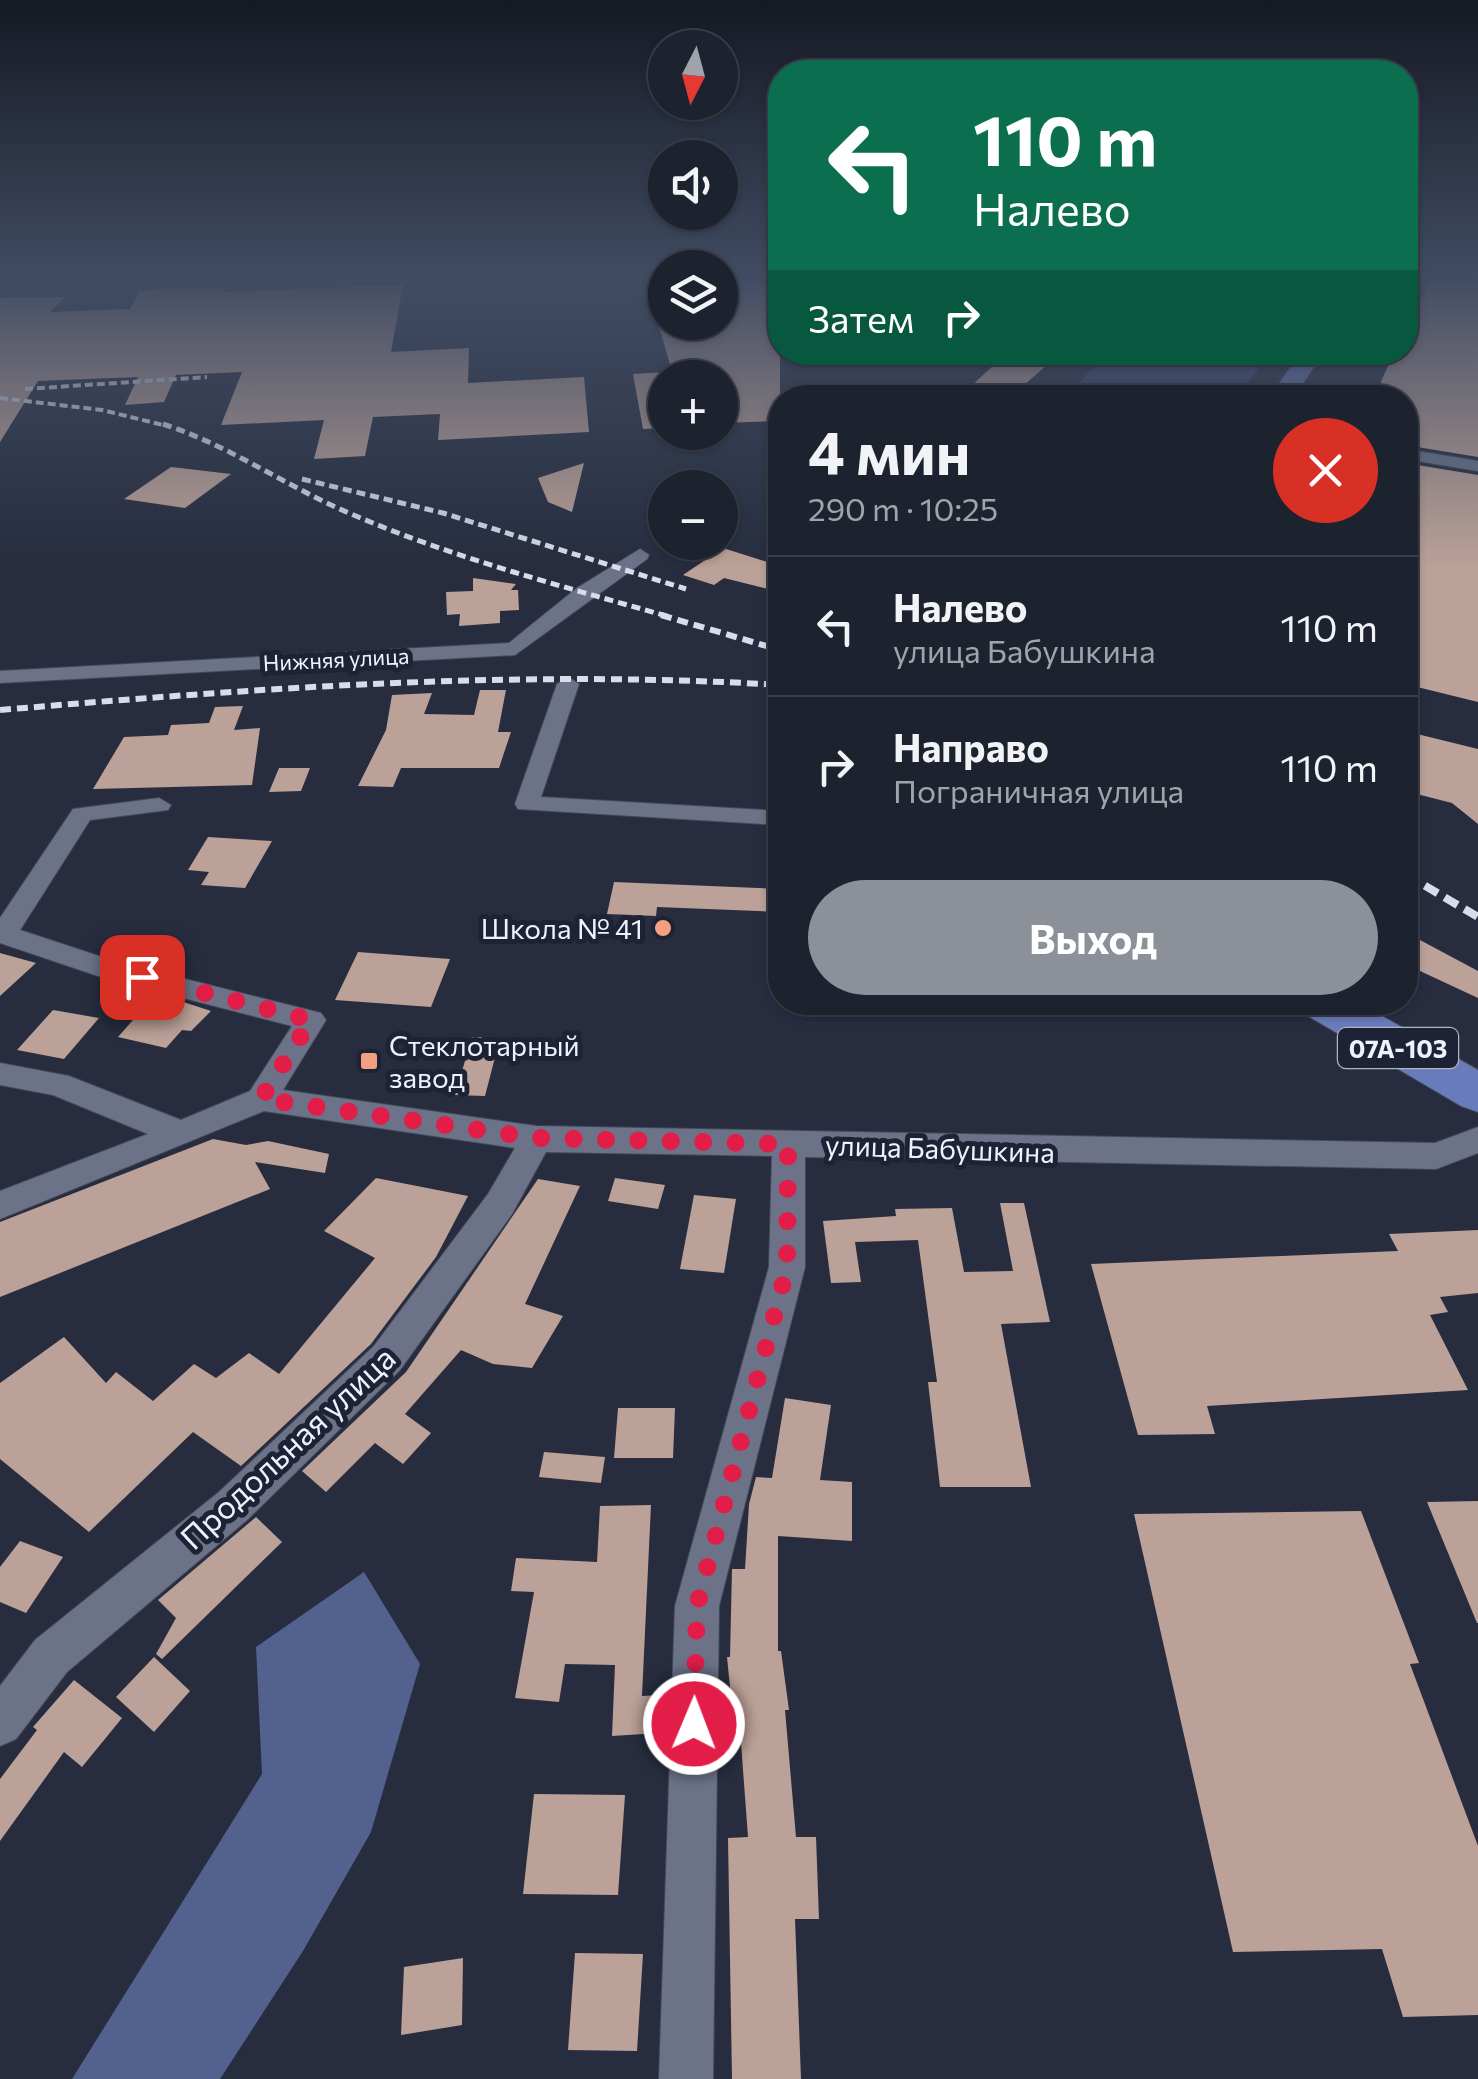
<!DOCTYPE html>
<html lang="ru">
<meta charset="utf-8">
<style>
:root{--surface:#1d222f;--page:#2a2f3b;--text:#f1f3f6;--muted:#a0a4aa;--line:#3b3f4b;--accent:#8c9099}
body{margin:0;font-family:Commissioner,sans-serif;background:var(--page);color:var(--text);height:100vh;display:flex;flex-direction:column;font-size:38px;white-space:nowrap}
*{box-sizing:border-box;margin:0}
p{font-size:32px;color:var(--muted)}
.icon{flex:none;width:55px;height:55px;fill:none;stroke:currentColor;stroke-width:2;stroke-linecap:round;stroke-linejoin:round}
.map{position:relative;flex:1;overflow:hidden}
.details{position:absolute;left:768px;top:385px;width:650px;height:630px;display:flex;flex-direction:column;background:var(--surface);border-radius:40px;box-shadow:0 2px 8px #0004,0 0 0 2px var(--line)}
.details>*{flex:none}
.guide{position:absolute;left:768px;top:60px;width:650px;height:305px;border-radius:40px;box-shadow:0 2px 8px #0004,0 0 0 2px var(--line);background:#0b6e4f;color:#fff;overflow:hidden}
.needle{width:65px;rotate:186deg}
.fabs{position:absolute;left:648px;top:30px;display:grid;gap:20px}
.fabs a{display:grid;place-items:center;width:90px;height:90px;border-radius:50%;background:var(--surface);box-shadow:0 2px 8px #0004,0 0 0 2px var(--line);font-size:50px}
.pin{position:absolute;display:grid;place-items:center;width:85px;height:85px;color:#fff;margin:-42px;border-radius:20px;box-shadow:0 5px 15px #0006}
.me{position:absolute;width:110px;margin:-55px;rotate:1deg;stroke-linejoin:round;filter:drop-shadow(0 0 8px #0008)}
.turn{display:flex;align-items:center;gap:35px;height:210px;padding:0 40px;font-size:45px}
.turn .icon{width:130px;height:130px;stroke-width:2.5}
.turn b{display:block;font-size:70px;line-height:85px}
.then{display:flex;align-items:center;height:95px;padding:0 40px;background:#0003;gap:20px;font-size:38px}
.round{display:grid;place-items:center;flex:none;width:105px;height:105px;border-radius:52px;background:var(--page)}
.summary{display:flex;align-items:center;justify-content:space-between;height:170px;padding:0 40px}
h1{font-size:60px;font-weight:700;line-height:75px}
.cta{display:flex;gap:20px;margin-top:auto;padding:20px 40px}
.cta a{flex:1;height:115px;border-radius:60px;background:var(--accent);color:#fff;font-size:40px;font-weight:700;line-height:115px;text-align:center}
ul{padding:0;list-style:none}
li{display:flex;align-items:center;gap:30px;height:140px;padding:0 40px;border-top:2px solid var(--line)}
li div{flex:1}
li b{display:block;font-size:38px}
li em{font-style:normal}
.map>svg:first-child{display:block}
.green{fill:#3a466d}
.forest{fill:#53618e}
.building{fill:#bba197}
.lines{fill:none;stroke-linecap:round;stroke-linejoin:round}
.minor-casing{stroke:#454a59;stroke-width:2}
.primary-casing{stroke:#454a59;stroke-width:2}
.minor{fill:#6c7388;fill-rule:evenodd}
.primary{fill:#687bbb;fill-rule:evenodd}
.rail-far3{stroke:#d8ddea;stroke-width:4;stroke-dasharray:8 4;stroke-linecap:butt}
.rail-far2{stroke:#d8ddea;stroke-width:5;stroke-dasharray:9 5;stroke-linecap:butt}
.rail-far1{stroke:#d8ddea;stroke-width:6;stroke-dasharray:11 6;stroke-linecap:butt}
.rail{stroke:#d8ddea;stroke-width:8;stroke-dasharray:15 8;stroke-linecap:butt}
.route{stroke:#e11d48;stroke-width:18;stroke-dasharray:0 32.4}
.poi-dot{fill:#f2a080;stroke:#1d2334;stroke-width:4}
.labels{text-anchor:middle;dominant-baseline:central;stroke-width:10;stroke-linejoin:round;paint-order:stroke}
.far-street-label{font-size:22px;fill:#edf2fe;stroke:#1d2334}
.shield{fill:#1d2334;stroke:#afb4c1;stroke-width:2.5}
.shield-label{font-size:25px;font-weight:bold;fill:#edf2fe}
.poi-label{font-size:28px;fill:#edf2fe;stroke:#1d2334;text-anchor:end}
.street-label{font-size:28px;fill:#edf2fe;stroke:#1d2334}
.near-street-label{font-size:32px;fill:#edf2fe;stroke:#1d2334}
</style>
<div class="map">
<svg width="1478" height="2079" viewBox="0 0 1478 2079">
<rect width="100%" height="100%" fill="#272d3f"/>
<path class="green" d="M1107,353v-1l162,1 -30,44h-159l-4,-11z"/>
<path class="forest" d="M364,1572l56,92 -49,168 -68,119 -83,128h-148l190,-305 -6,-127z"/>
<path class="building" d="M1432,276h46v181l-73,-12v-47h-31l20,-46h11v-22z
M780,280v141l-60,2v-45h-46l-15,-51 61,-3v-41z
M403,285l-12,67 78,-4 -1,35 116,-6 5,55 -151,8 2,-26 -67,3 -8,39 -51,3 10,-39 -103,5 21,-53 -66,3 -12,27 -39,3 13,-28 -100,4 -38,61v-144l65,-1 -15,15 80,-3 10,-18 16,-2 70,-1 -2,4z
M1062,352l-53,46h-51l49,-45z
M665,372v56l-22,1 -10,-55z
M584,463l-12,49 -24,-10 -10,-24z
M1405,463l73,12v227l-73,-18z
M171,467l9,1 51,6 -46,34 -61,-9z
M723,548l57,18v26l-56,-14 -10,7 -31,-10z
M473,578l43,6 -5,6h7l1,20 -19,1v12l-41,3 1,-12 -13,1 -1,-23 27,-1z
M480,690h26l-8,42h13l-12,36h-98l-8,19 -35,-1 28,-56 6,-35 40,-2 -8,21 50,1z
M243,706l-9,24 26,-2 -8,57 -159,4 31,-52 44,-2 3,-10 38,-2 6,-16z
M1405,731l73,18v75l-26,-21 -47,-12z
M279,768h31l-9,23 -32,1z
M208,837l64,4 -27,47 -44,-3 8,-13 -21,-2z
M614,882l166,7v23l-123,-5 -1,9 -49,-2z
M1405,932l73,39v27l-73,-34z
M358,952l92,7 -19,48 -96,-7z
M0,953l36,10 -36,33z
M155,995l19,4 37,12 -20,20 -9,-1 -16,18 -48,-11z
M53,1010l46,8 -35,41 -47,-9z
M472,1037l28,1 -15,58 -30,-1z
M213,1139l33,6 22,-4 61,13 -4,19 -70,-11 15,27 -270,108v-75z
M376,1178l92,18 -32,61 -65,87 -130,122 -48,-34 -104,100 -89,-73v-76l64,-46 42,46 10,-11 37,29 41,-37 22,14 33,-25 30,21 96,-116 -51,-27z
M615,1178l50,7 -7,24 -50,-8z
M538,1179l42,7 -55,118 38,12 -31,52 -39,-4 -32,-14 -56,64 26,19 -28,31 -28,-21 -49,49 -24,-21 104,-99z
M694,1195l42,4 -12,74 -44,-4z
M1000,1203h24l26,119 -49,2 30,163h-91l-12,-105h9l-19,-142 -63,2 6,40 -30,1 -8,-62 73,-5 -1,-7 57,-1 12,64 49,-1z
M1478,1230v63l-38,4 8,15 -18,3 38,75 -261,16 8,28 -77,1 -47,-171 307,-13 -9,-17z
M785,1398l46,7 -11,75 32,2v59l-74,-5v115h3l8,59h-4l11,127h20l3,82h-24l6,160h-69l-4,-241 20,-1 -9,-121 -6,1 -6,-60h3l2,-88h13l4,-65 7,-27 16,1z
M618,1408h57l-2,50h-59z
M544,1452l61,5 -4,26 -62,-6z
M1478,1501v122h-1l-50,-121z
M651,1505l-9,191 17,-1v38l-47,3 3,-71 -50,-1 -6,38 -44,-4 19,-106 -23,-1 5,-33 81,4 3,-56z
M1361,1511l58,152 -9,1 68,182v169l-75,2 -21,-68 -149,3 -99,-438z
M256,1517l26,25 -120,117 -6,-5 20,-36 -18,-18z
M20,1541l43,16 -37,56 -26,-11v-35z
M154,1657l36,34 -36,41 -38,-35z
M74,1680l48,38 -40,49 -18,-15 -64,89v-62l37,-49 -4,-3z
M534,1794l91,1 -7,100 -95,-1z
M575,1953l68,1 -6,97 -69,-1z
M463,1958l-1,67 -61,10 3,-68z"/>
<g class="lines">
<defs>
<path id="minor" d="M1405,449l73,12v10l-73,-12z
M640,549l9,6 -2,4 -132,96 -515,28v-12l509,-28 68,-55z
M568,677l11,7 -38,113 239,14v14l-262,-16 -3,-5 42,-120z
M159,798l12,7 -3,5 -78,10 -70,110 94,31 207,52 5,7 -43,70 254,36 898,17 43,-16v26l-42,16 -631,-12v110l-86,339 -6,473h-54l16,-473 94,-339 3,-111 -226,-4 -34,62 -112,156 -153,150 -180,152 -51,67 -16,7v-60l35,-46 184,-148 155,-146 114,-152 27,-46 -251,-37 -264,108v-28l148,-57 -95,-39 -53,-10v-22l69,13 112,44 69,-29 42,-65 -194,-50 -98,-33v-25l73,-109z"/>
<path id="primary" d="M1301,352h23l-31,46h-24z
M1296,1002h61l121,68v42l-17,-6 -158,-93z"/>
</defs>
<use href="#minor" class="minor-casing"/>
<use href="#primary" class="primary-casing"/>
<use href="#minor" class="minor"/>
<use href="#primary" class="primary"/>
<path class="rail-far3" d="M25,389l182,-12
M0,398l102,12 69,17"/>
<path class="rail-far2" d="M163,424c68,22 127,65 193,92 101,43 209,71 314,101
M302,479l141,34 243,76"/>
<path class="rail-far1" d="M661,615l119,35
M0,710c260,-22 519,-41 780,-25"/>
<path class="rail" d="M1405,874l73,43"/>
</g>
<linearGradient id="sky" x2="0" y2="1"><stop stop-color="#151923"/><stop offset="0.49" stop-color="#414c63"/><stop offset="1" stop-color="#414c63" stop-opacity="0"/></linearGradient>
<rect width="1478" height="568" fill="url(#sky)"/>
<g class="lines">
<path class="route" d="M142,977l169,43 -50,79 276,39 251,6 -1,124 -90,338 -3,118"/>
</g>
<g class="poi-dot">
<circle cx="663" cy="928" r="10"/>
<rect x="359" y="1051" width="20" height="20" rx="5"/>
</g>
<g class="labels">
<g class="far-street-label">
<text transform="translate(336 659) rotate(-3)">Нижняя улица</text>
</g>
<rect class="shield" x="1338" y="1028" width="120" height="40" rx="8"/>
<g class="shield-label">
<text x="1398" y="1048">07А-103</text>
</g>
<g class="poi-label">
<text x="643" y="928">Школа № 41</text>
<text x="389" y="1045" text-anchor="start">Стеклотарный<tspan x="389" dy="32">завод</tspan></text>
</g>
<g class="street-label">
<text transform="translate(940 1148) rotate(2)">улица Бабушкина</text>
</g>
<g class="near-street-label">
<text transform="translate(287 1447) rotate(-43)">Продольная улица</text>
</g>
</g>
</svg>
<div class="fabs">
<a><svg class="needle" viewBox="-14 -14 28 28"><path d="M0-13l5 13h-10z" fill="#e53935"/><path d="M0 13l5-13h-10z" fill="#a0a4aa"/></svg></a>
<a><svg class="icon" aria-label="sound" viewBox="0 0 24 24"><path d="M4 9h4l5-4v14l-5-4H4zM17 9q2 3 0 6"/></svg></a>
<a><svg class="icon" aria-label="layers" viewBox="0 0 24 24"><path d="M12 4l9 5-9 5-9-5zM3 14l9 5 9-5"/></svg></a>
<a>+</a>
<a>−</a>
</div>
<div class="pin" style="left:142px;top:977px;background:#d93025"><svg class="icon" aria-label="arrive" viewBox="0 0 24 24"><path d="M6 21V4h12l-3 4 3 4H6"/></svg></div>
<svg class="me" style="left:694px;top:1724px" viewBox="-20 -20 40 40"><circle r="17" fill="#e11d48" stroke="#fff" stroke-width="3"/><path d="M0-11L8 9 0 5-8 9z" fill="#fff"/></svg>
<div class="guide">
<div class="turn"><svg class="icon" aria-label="left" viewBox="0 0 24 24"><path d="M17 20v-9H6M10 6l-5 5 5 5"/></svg><div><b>110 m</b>Налево</div></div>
<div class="then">Затем<svg class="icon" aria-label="right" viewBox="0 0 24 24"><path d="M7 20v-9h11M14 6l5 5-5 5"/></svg></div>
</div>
<section class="details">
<div class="summary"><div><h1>4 мин</h1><p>290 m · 10:25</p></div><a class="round" style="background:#d93025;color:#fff"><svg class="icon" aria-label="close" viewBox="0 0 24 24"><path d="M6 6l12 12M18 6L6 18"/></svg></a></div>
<ul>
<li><svg class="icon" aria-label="left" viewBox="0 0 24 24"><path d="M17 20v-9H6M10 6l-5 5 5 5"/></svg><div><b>Налево</b><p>улица Бабушкина</p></div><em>110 m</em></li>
<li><svg class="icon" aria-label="right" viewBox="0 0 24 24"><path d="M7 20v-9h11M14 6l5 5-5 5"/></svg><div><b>Направо</b><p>Пограничная улица</p></div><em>110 m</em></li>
</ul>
<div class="cta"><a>Выход</a></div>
</section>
</div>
